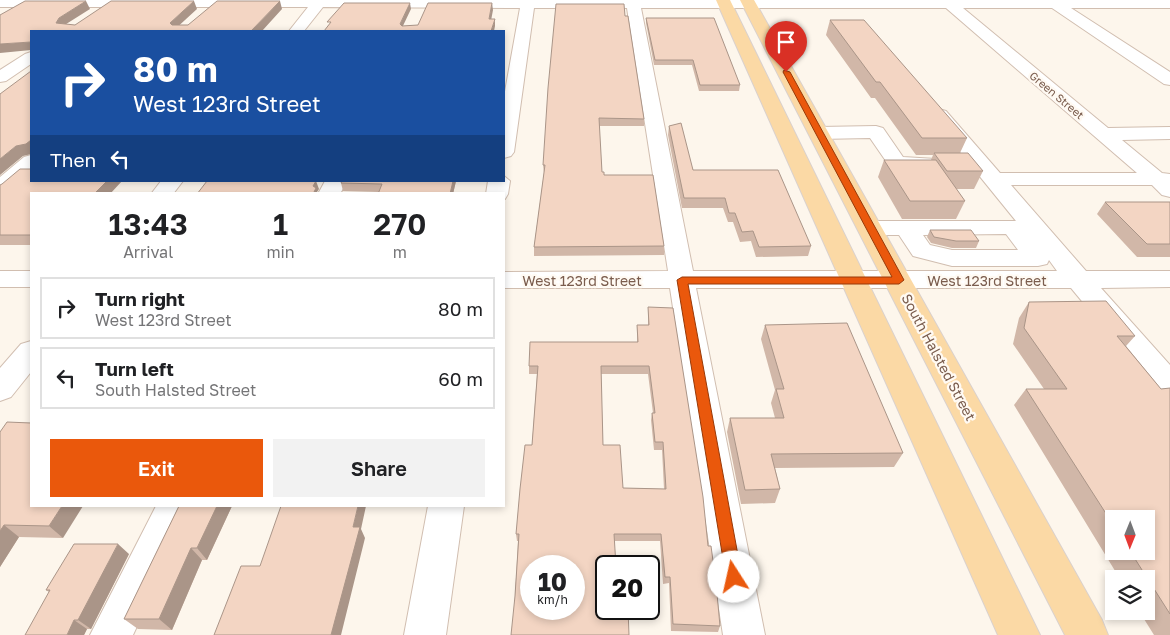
<!DOCTYPE html>
<style>
:root{--surface:#fff;--page:#f2f2f2;--text:#202124;--muted:#757577;--line:#e0e0e0;--accent:#ea580c}
body{margin:0;font-family:"Golos Text",sans-serif;background:var(--page);color:var(--text);height:100vh;display:flex;flex-direction:column;font-size:19px;white-space:nowrap}
*{box-sizing:border-box;margin:0}
p{font-size:16px;color:var(--muted)}
.icon{flex:none;width:28px;height:28px;fill:none;stroke:currentColor;stroke-width:2;stroke-linecap:round;stroke-linejoin:round}
.map{position:relative;flex:1;overflow:hidden}
.details{position:absolute;left:30px;top:192px;width:475px;height:315px;display:flex;flex-direction:column;background:var(--surface);border-radius:0px;box-shadow:0 2px 8px #0003}
.details>*{flex:none}
.guide{position:absolute;left:30px;top:30px;width:475px;height:152px;border-radius:0px;box-shadow:0 2px 8px #0003;background:#1a4fa0;color:#fff;overflow:hidden}
.needle{width:32px;rotate:181deg}
.buttons{position:absolute;left:1105px;top:510px;display:grid;gap:10px}
.buttons a{display:grid;place-items:center;width:50px;height:50px;border-radius:0px;background:var(--surface);box-shadow:0 2px 8px #0003;font-size:25px}
.speed{position:absolute;left:520px;top:555px;display:flex;gap:10px;font-size:25px;font-weight:700;text-align:center}
.speed>*{display:grid;place-content:center;width:65px;height:65px;border-radius:50%;background:var(--surface);box-shadow:0 2px 8px #0003;line-height:1}
.speed small{font-size:12px;font-weight:400}
.speed .limit{border:2px solid #111;border-radius:8px;background:#fff;color:#111}
.pin{position:absolute;display:grid;place-items:center;width:42px;height:42px;color:#fff;margin:-51px -21px;border-radius:50% 50% 50% 0;rotate:-45deg;box-shadow:0 0 5px #0007}
.pin .icon{rotate:45deg}
.me{position:absolute;width:55px;margin:-28px;rotate:350deg;stroke-linejoin:round;filter:drop-shadow(0 0 4px #0008)}
.turn{display:flex;align-items:center;gap:18px;height:105px;padding:0 20px;font-size:22px}
.turn .icon{width:65px;height:65px;stroke-width:2.5}
.turn b{display:block;font-size:35px;line-height:42px}
.then{display:flex;align-items:center;height:48px;padding:0 20px;background:#0003;gap:10px;font-size:19px}
.eta{display:flex;justify-content:space-evenly;align-items:center;height:85px;text-align:center}
.eta b{font-size:30px;font-weight:600;line-height:35px}
.primary-button{display:flex;gap:10px;margin-top:auto;padding:10px 20px}
.primary-button a{flex:1;height:58px;border-radius:0px;background:var(--accent);color:#fff;font-size:20px;font-weight:600;line-height:58px;text-align:center}
.primary-button a+a{background:var(--page);color:var(--text)}
ul{padding:0;list-style:none}
li{display:flex;align-items:center;gap:15px;height:62px;margin:0 10px 8px;padding:0 10px;border:2px solid var(--line);border-radius:0px}
li div{flex:1}
li b{display:block;font-size:19px}
li em{font-style:normal}
.map>svg:first-child{display:block}
.lines{fill:none;stroke-linecap:round;stroke-linejoin:round}
.minor-casing{stroke:#d1beb0;stroke-width:2}
.major-casing{stroke:#dad1cd;stroke-width:2}
.minor{fill:#fff;fill-rule:evenodd}
.major{fill:#fbd9a5;fill-rule:evenodd}
.wall{fill:#d1b7a8;fill-rule:evenodd}
.shaded-wall{fill:#aa9588}
.building{fill:#f3d5c3;stroke:#aa9588;fill-rule:evenodd}
.route{fill:#ea580c;stroke:#983908}
.labels{text-anchor:middle;dominant-baseline:central;stroke-width:4.5;stroke-linejoin:round;paint-order:stroke}
.far-street-label{font-size:11px;fill:#7a5c4d;stroke:#fffaf3}
.street-label{font-size:14px;fill:#7a5c4d;stroke:#fffaf3}
</style>
<div class="map">
<svg width="1170" height="635" viewBox="0 0 1170 635">
<rect width="100%" height="100%" fill="#fdf6ec"/>
<g class="lines">
<defs>
<path id="minor" d="M0,0h1170v8h-99l99,64v13l-6,-1 -112,-76h-89l145,120 62,-1v12l-48,1 40,33 8,1v23l-8,-2 -10,-10h-141l75,86h84v16l-69,1 69,77v33l-11,-4 -88,-106h-375l69,347h-42l-53,-347h-166v-16l164,-1 -41,-263h-93l-20,144 -3,4 -7,2v-61l16,-89 -197,-1 -19,24h-15l19,-24h-308zM641,8h305l191,165h-137l-54,-62 -7,-2 -7,2 -2,4 86,106h-145l-8,2 -4,5 4,5 8,2h28l14,21 39,10h86l9,-2 2,-4 8,11h-364zM1006,234l12,16h-66l-22,-5 -7,-10z
M31,52v12l-25,17 -6,1v-12l25,-16z
M876,126l7,2 20,29 33,2 3,4 -3,4c-14,4 -32,4 -46,0l-20,-29 -51,1 -7,-2 -3,-4 3,-4 7,-2z
M31,155v17l-23,21 -8,2v-18l24,-20z
M504,176l6,5 -2,13 -3,5 -1,-5h-18l2,-13h16z
M161,181h22l-10,13h-22z
M325,181h22l-7,13h-22z
M0,271h31v16h-31z
M31,341v31l-20,25 -11,4v-33l21,-24z
M156,506h37l-60,129h-43z
M428,506h36l-18,129h-42z"/>
<path id="major" d="M716,0h14l310,635h-42z
M740,0h14l348,620 6,15h-43z"/>
</defs>
<use href="#minor" class="minor-casing"/>
<use href="#major" class="major-casing"/>
<use href="#minor" class="minor"/>
<use href="#major" class="major"/>
</g>
<path class="wall" d="M625,16l19,103v7h-45l3,46 62,74v9l-130,1v-9l10,-74 -1,-8z
M646,18l94,67 -1,6h-40l-7,-26h-38l-8,-42z
M830,20l137,118 -7,15 23,18 -9,18h-18l9,12 -9,18h-54l-24,-42 6,-17h47l2,-5h-17l-41,-57h-4l-45,-63z
M669,126l24,44 118,76 -3,10 -52,1 -5,-16 -11,1 -7,-20h-5l-5,-14h-41l-14,-73z
M456,181l-3,13h-75l1,-2 -36,-1 -2,-8z
M0,185l31,9v51h-31z
M1105,202h65v55h-33l-40,-43z
M930,230l49,11 -3,7h-24l-21,-5 -4,-6z
M1029,302l106,34 -9,10 35,43 9,-1v247h-16l-15,-24h7v-32h-26l-106,-174 12,-16h18l-31,-45 6,-26zM1114,519l32,32h-32z
M648,307l60,239 12,80 -2,6 -47,-1 -2,-48 -6,1 -3,-43h-45l-100,55 3,-55h-1l-1,-7 16,-89 5,-71h-8v-8l108,-24v-17h11zM601,374h47l5,39h-1l-1,7 3,30h8l2,39 -41,-1 -20,-43z
M765,325l138,128 -9,14 -119,1 5,21 -5,14 -34,1 -14,-72 3,-14h45l-4,-15 4,-13 -14,-51z
M0,432l63,106 -44,-1 -19,30z
M179,506h53l-25,54h-5l-30,70 -34,-1 -14,-10z
M129,554l-38,75h-4l-3,6 -35,-43 -3,-2z"/>
<path class="shaded-wall" d="M86,1l4,8 -27,17 -7,-3 3,-5z
M194,1l3,8 -24,22 -3,-8z
M280,1l2,8 -20,22h-11z
M410,3l1,6 -10,21 -1,-6z
M492,3l1,7 -3,16 -1,-7z
M495,19v7l-1,5h-3z
M31,42v8l-31,3v-9z
M31,140v14l-8,2 -23,19v-16l16,-13z
M107,181h15l-12,13h-16z
M316,181l3,8 -2,3 1,2h-5v-8z
M453,181h3l-3,13h-3z
M62,506h21l-20,32 -14,-12z
M217,506h15l-25,54 -10,-12z
M358,506h8l-5,23 4,9 -24,97h-10l22,-108z
M4,525l15,12 -19,30v-36z
M118,544l11,10 -38,75 -13,-9z
M191,548l11,12 -30,70 -13,-11z
M74,620l13,9 -3,6h-17z"/>
<path class="building" d="M25,1h61l-27,17 -3,5 19,2 36,-24h83l-24,22 2,2h16l29,-24h63l-29,30h-220v11l-31,2v-29z
M344,3h66l-10,21 2,2 16,-1 10,-22h64l-3,16h6l-4,12h-167l7,-9h-4z
M556,4h68l1,12h3l16,103 -45,-1 3,54h2v3h49l11,71 -130,1 11,-82h-2l5,-77z
M646,18h68l26,67h-40l-7,-25h-38z
M830,20h34l103,118h-45l-42,-56h-4z
M31,71v69l-5,4 -10,2 -16,13v-65z
M681,123l12,47h85l33,76 -52,1 -6,-16 -11,1 -7,-19h-6l-4,-15h-41l-15,-72z
M934,153h34l15,18h-36z
M884,160h52l29,41h-55z
M20,169h11v12h76l-13,13h-63v41h-31v-50l2,-1z
M207,181h109l-3,5 3,2 -3,6h-116z
M342,181h111l-3,13h-72l4,-10 -41,-1z
M1105,202h65v42h-23z
M930,230h41l8,11h-23l-22,-4z
M1106,301l29,35h-18l44,53 9,-1v226l-40,-63h16v-32h-32v7l-88,-137h41l-43,-61 5,-26z
M648,307l25,1 30,189 5,49h3l5,37 4,43 -47,-2 -3,-47h-5l-4,-43h-47l2,32h-10v43h22l1,26h-118l4,-39 4,-62h-3l4,-45 5,-44h7l6,-79h-9l1,-24h108l-1,-17h12zM601,366h48l6,47h-3l3,29h8l3,47 -43,-1 -3,-43h-17zM531,566h43v43h-43z
M847,323l56,130 -132,1 9,35 -35,1 -15,-72h54l-8,-29h8l-19,-64z
M7,422l24,1v83h31l-13,20 -45,-1 -4,6v-99z
M179,506h38l-20,42h-6l-32,71h-35z
M281,506h77l-5,21h7l-29,108h-117l27,-69h19z
M74,544h44l-40,76h-4l-7,15h-42l25,-45h-4z"/>
<path class="route" d="M784,70l6,2 114,208 -5,4h-211l54,293 -3,5 -5,3 -6,-3 -2,-5 -49,-297 5,-3h210l-109,-205z"/>
<g class="labels">
<g class="far-street-label">
<text transform="translate(1057 95) rotate(40)">Green Street</text>
</g>
<g class="street-label">
<text x="582" y="280">West 123rd Street</text>
<text x="987" y="280">West 123rd Street</text>
<text transform="translate(939 357) rotate(62)">South Halsted Street</text>
</g>
</g>
</svg>
<div class="buttons">
<a><svg class="needle" viewBox="-14 -14 28 28"><path d="M0-13l5 13h-10z" fill="#e53935"/><path d="M0 13l5-13h-10z" fill="#757577"/></svg></a>
<a><svg class="icon" aria-label="layers" viewBox="0 0 24 24"><path d="M12 4l9 5-9 5-9-5zM3 14l9 5 9-5"/></svg></a>
</div>
<div class="speed"><div>10<small>km/h</small></div><div class="limit">20</div></div>
<div class="pin" style="left:786px;top:72px;background:#d93025"><svg class="icon" aria-label="arrive" viewBox="0 0 24 24"><path d="M6 21V4h12l-3 4 3 4H6"/></svg></div>
<svg class="me" style="left:734px;top:577px" viewBox="-20 -20 40 40"><circle r="19" fill="#fff"/><path d="M0-13L10 11 0 6-10 11z" fill="#ea580c"/></svg>
<div class="guide">
<div class="turn"><svg class="icon" aria-label="right" viewBox="0 0 24 24"><path d="M7 20v-9h11M14 6l5 5-5 5"/></svg><div><b>80 m</b>West 123rd Street</div></div>
<div class="then">Then<svg class="icon" aria-label="left" viewBox="0 0 24 24"><path d="M17 20v-9H6M10 6l-5 5 5 5"/></svg></div>
</div>
<section class="details">
<div class="eta">
<div><b>13:43</b><p>Arrival</p></div>
<div><b>1</b><p>min</p></div>
<div><b>270</b><p>m</p></div>
</div>
<ul>
<li><svg class="icon" aria-label="right" viewBox="0 0 24 24"><path d="M7 20v-9h11M14 6l5 5-5 5"/></svg><div><b>Turn right</b><p>West 123rd Street</p></div><em>80 m</em></li>
<li><svg class="icon" aria-label="left" viewBox="0 0 24 24"><path d="M17 20v-9H6M10 6l-5 5 5 5"/></svg><div><b>Turn left</b><p>South Halsted Street</p></div><em>60 m</em></li>
</ul>
<div class="primary-button"><a>Exit</a><a>Share</a></div>
</section>
</div>
